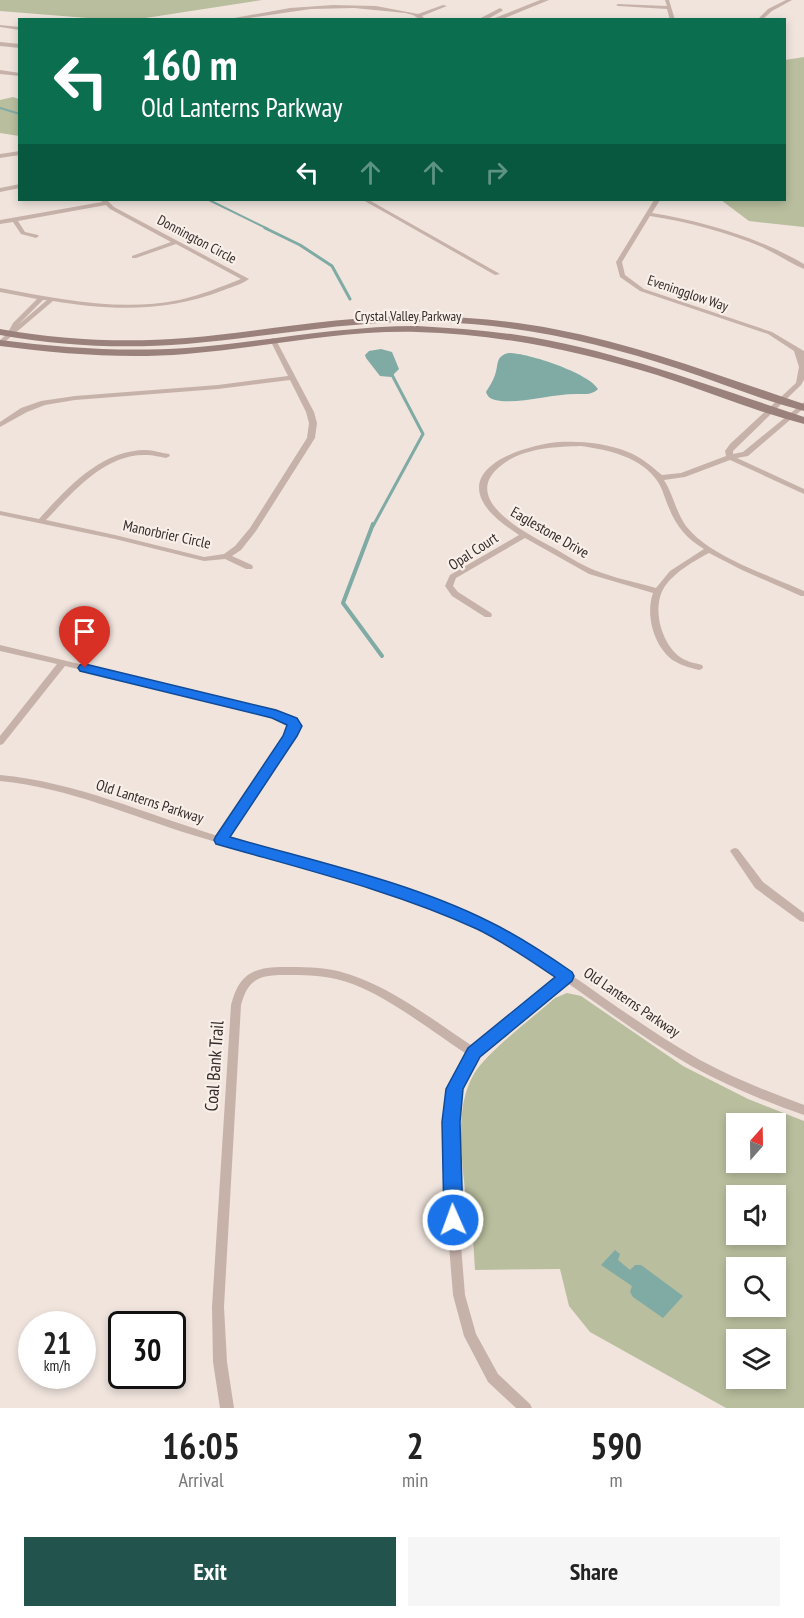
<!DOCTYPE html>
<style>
:root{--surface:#fff;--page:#f6f6f6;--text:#222;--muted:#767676;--accent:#22534d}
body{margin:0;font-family:"PT Sans Narrow",sans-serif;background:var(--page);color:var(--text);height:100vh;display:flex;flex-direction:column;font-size:22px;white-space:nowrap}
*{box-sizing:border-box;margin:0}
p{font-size:20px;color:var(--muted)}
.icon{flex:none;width:33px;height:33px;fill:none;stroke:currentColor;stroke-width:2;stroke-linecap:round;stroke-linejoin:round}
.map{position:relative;height:1408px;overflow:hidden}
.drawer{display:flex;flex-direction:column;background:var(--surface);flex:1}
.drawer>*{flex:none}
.hud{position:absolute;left:18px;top:18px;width:768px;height:183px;border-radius:0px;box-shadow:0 3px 9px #0003;background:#0b6e4f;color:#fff;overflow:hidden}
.needle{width:39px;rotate:20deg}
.fabs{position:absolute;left:726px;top:1113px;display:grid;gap:12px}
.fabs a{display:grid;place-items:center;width:60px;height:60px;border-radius:0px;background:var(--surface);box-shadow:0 3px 9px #0003;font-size:30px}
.speed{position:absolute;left:18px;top:1311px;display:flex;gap:12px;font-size:30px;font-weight:700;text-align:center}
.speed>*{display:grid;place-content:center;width:78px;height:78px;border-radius:50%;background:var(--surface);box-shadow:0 3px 9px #0003;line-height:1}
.speed small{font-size:15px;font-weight:400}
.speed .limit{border:3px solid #111;border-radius:9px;background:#fff;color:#111}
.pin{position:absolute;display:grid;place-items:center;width:51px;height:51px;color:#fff;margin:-62px -26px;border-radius:50% 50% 50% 0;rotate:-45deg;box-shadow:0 0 6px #0007}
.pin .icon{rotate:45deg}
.me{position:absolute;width:66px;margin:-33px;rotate:358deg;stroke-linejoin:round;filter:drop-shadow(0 0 4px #0008)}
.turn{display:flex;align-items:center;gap:21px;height:126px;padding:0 24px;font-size:27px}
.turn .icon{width:78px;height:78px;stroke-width:2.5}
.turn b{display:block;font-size:42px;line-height:51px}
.lanes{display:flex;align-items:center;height:57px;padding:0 24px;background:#0003;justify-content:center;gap:30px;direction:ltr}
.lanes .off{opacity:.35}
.eta{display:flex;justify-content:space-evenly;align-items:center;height:102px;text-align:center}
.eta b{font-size:36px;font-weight:700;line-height:42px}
.primary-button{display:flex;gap:12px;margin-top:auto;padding:12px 24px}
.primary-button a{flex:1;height:69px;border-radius:0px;background:var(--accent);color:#fff;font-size:24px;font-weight:700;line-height:69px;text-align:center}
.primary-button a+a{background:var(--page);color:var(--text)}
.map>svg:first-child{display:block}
.green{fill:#b9be9e;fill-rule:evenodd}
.water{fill:#7faba4}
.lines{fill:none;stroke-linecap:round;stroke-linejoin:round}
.stream-far2{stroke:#7faba4;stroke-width:2}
.stream-far1{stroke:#7faba4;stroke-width:3}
.stream{stroke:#7faba4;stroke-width:4}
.minor{fill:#c7b2aa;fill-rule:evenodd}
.tertiary{fill:#c7b2aa;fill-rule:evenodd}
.secondary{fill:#9b817c;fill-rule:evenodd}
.route{fill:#1a73e8;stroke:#114b97;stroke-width:1.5}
.labels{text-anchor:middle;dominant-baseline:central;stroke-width:4.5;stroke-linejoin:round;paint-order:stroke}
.far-street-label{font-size:14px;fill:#352b29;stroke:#f8efe9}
.street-label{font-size:15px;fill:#352b29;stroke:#f8efe9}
.near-street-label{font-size:18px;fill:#352b29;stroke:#f8efe9}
</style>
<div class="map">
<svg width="804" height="1408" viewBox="0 0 804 1408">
<rect width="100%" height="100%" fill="#f0e4dd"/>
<path class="green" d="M0,0h262l-123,19h-39l-100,-8z
M804,57v170l-55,-6 -28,-21h63l1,-140z
M13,97l6,2v37l-19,-3v-33z
M567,993l14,3 102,70 65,33 56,22v287h-78l-136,-76 -21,-26 -9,-37 -85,1 -3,-48 -4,-5c-4,-47 -20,-118 15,-155 21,-23 48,-43 72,-64zM736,1124h40v38h-40zM736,1196h40v38h-40zM736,1268h40v38h-40zM736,1340h40v38h-40z"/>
<path class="water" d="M381,349l11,3 7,17 -8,8 -11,-1 -14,-18 -1,-3 4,-4z
M509,353c19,0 80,20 89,36 -6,6 -13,5 -22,5 -24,0 -52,9 -75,7 -7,-1 -13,-2 -15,-9 3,-5 7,-11 9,-17 4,-11 0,-19 14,-22z
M615,1250l5,4 -2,6 12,10 5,-5h6l42,31 -20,22 -30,-21 -3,-5 2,-6 -31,-21z"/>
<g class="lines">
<path class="stream-far2" d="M0,108l20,6
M209,200l59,29"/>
<path class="stream-far1" d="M265,228l35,17 32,21 18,33
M373,526l50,-92 -33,-63"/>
<path class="stream" d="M373,524l-30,79 39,53"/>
<path class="minor" d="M665,0h4l6,20h-5l-3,-11 -49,-3 -2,-1 2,-1 49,2z
M786,0h6l-20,11 -10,9h-5l11,-11z
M333,5l43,1 42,8 25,-9 4,1 -25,10 4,4h-5l-8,-5 -8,-2 -51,-5 -43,1 -75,11h-13l67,-12z
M0,25l20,2v3l-20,-3z
M0,70l20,3v3l-20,-2z
M20,151v4l-20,3v-4z
M101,200h6l7,7 135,72c-7,5 -17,8 -25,11 -57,22 -111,21 -171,11l-53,45v-6l7,-6 6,-11 24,-24 -37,-7v-4c58,11 120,24 179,12 22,-5 42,-13 62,-21l-65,-35 -40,14h-4v-2l39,-14 -61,-33 -4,-4 -88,16 7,11 13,3 1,1 -3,2 -15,-4 -8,-12 -13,2v-4l102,-18zM43,300h4l-29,25z
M363,200h6l131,74 -5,1z
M654,200h6l-8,13c54,9 105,24 152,51v5c-14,-6 -27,-15 -42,-22 -36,-15 -73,-25 -112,-31l-28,46 3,13 19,14 128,43 32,19v29l-3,5 -68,66v3l10,-2 61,-50v6l-56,48 -11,2 67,31v5l-74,-34 -45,17 -21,3c9,14 12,32 22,46 24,31 83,49 118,65v5h-3l-59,-26 -33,-17c-15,8 -33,18 -44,33 -14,21 -4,57 15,71 7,5 15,6 22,8l1,2 -1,2 -3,1c-8,-2 -16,-4 -23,-8 -22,-13 -31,-47 -23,-69l-64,-19 -64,-36 -69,40 -3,8 5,6 33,21 1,2 -1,2h-6l-33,-21 -7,-10 5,-11 69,-40c-13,-9 -30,-20 -37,-35 -18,-38 51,-56 77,-58 23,-1 47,1 69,10 13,5 23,14 34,23l19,-2 45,-17 -1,-5 5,-7 66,-61 3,-16 -5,-16 -26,-17 -128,-43 -20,-14 -4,-15zM581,446c28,4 61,11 77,36 5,8 7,17 11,26 7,18 18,31 35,41l-34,22 -14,17c-21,-6 -42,-10 -62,-18 -15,-6 -29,-16 -44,-24 -22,-12 -86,-44 -54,-76 22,-22 56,-23 85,-24z
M273,338l3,2 38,72 3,11 -2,15 -59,93 -15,19 -9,6 20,9 1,2 -1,2h-6l-21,-10 -21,2 -89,-22 -115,-24v-4l39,8c28,-31 62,-69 107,-69 7,0 15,3 23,4l1,2 -4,2c-6,-1 -13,-3 -19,-3 -42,-2 -75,38 -101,65l69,15 89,22 20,-3 11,-8 15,-18 57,-90 2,-15 -3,-11 -16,-32 -72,9 -143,11 -30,5 -18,7 -27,15v-5l21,-14 20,-7 34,-5 143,-11 70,-9 -18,-36z
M0,645l276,66 14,5 10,10 -5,10 -68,103c60,17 120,32 179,52 28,10 57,19 84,33 74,40 137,95 210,136 33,18 69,32 104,45v10c-38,-13 -76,-29 -111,-48 -44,-25 -85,-56 -127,-85l-88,74 -17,33 -4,33 2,98 6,75 11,39 22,40 32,30 2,4h-16l-28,-26 -24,-46 -11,-41 -6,-75 -2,-98 4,-33 19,-34c-37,-24 -90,-67 -132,-76 -17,-4 -34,-4 -51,-4 -26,0 -37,4 -44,30l-17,302 3,55 7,46h-14l-7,-46 -1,-55 19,-302c8,-31 22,-38 53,-38 18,0 37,0 54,4 50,13 93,48 136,76l84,-70c-29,-20 -58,-40 -89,-54 -87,-40 -182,-59 -273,-87 -66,-20 -126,-48 -196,-55v-6c76,7 146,39 218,61l68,-100 4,-9 -6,-7 -10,-4 -209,-50 -62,78 -3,1v-9l57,-72 -57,-13z
M735,848l3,1 25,33 41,31v9l-4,-1 -45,-33 -25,-37 2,-2z"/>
<path class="tertiary" d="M540,0h9l-49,20h-10z
M500,8l3,2 -1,1 -16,9h-9z
M0,42l20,2v4l-20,-2z
M20,184v4l-20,4v-4z"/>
<path class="secondary" d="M418,316c46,1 91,4 136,13 86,16 168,48 250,75v7c-42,-11 -83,-28 -125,-42 -78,-26 -157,-44 -240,-47 -86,-3 -168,15 -253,22 -63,5 -124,2 -186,-9v-6c62,11 124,14 186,9 78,-7 154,-22 232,-22z
M417,326c34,2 67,4 101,9 98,15 192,51 286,82v7c-50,-13 -98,-33 -147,-49 -78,-24 -158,-41 -240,-43 -78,-2 -154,16 -231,22 -62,5 -124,0 -186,-8v-6c62,8 124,12 186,8 78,-6 153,-22 231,-22z"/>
</g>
<path class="route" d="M85,664l191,46 21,8 5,8 -5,10 -67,101c87,25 180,45 260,85 29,14 56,32 82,50l2,4 -2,5 -92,76 -17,32 -3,33 3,98 -3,5 -7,3 -6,-3 -3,-5 -2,-98 4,-33 22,-41 87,-71c-25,-17 -51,-35 -78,-48 -83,-38 -174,-60 -261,-85l-2,-4 2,-4 67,-100 4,-11 -15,-7 -192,-47 -2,-3 2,-3z"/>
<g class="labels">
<g class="far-street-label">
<text transform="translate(197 239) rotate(28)">Donnington Circle</text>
<text transform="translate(688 293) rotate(19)">Eveningglow Way</text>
<text x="408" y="316">Crystal Valley Parkway</text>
</g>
<g class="street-label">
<text transform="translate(550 532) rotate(30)">Eaglestone Drive</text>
<text transform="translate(167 534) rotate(12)">Manorbrier Circle</text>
<text transform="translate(473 551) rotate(-33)">Opal Court</text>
<text transform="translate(150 801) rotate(18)">Old Lanterns Parkway</text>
<text transform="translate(632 1002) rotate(34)">Old Lanterns Parkway</text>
</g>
<g class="near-street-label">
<text transform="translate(214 1066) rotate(-86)">Coal Bank Trail</text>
</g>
</g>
</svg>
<div class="fabs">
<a><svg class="needle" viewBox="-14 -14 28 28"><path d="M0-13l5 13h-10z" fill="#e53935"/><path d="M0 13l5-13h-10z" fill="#767676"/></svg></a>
<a><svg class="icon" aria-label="sound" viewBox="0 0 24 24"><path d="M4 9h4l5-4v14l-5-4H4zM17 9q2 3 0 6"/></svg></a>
<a><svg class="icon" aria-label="search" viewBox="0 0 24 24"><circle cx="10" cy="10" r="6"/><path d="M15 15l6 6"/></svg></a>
<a><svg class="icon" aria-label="layers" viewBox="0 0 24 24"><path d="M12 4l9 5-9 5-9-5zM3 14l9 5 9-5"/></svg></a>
</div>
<div class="speed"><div>21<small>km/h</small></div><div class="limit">30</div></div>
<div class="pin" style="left:85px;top:668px;background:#d93025"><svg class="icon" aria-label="arrive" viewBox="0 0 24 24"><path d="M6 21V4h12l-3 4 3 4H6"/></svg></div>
<svg class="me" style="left:453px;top:1220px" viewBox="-20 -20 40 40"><circle r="17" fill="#1a73e8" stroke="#fff" stroke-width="3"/><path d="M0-11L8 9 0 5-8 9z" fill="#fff"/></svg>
<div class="hud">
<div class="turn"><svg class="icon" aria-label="left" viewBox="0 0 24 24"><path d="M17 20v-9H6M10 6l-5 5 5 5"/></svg><div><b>160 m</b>Old Lanterns Parkway</div></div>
<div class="lanes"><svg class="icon" aria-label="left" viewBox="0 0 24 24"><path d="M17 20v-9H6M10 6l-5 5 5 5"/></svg><svg class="icon off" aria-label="ahead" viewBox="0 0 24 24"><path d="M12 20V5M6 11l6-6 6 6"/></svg><svg class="icon off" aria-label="ahead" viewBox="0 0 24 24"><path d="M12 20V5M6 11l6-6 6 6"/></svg><svg class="icon off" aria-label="right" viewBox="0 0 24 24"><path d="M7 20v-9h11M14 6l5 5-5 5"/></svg></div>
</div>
</div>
<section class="drawer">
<div class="eta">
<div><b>16:05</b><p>Arrival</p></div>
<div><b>2</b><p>min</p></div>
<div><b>590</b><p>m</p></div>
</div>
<div class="primary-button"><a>Exit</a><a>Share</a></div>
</section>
